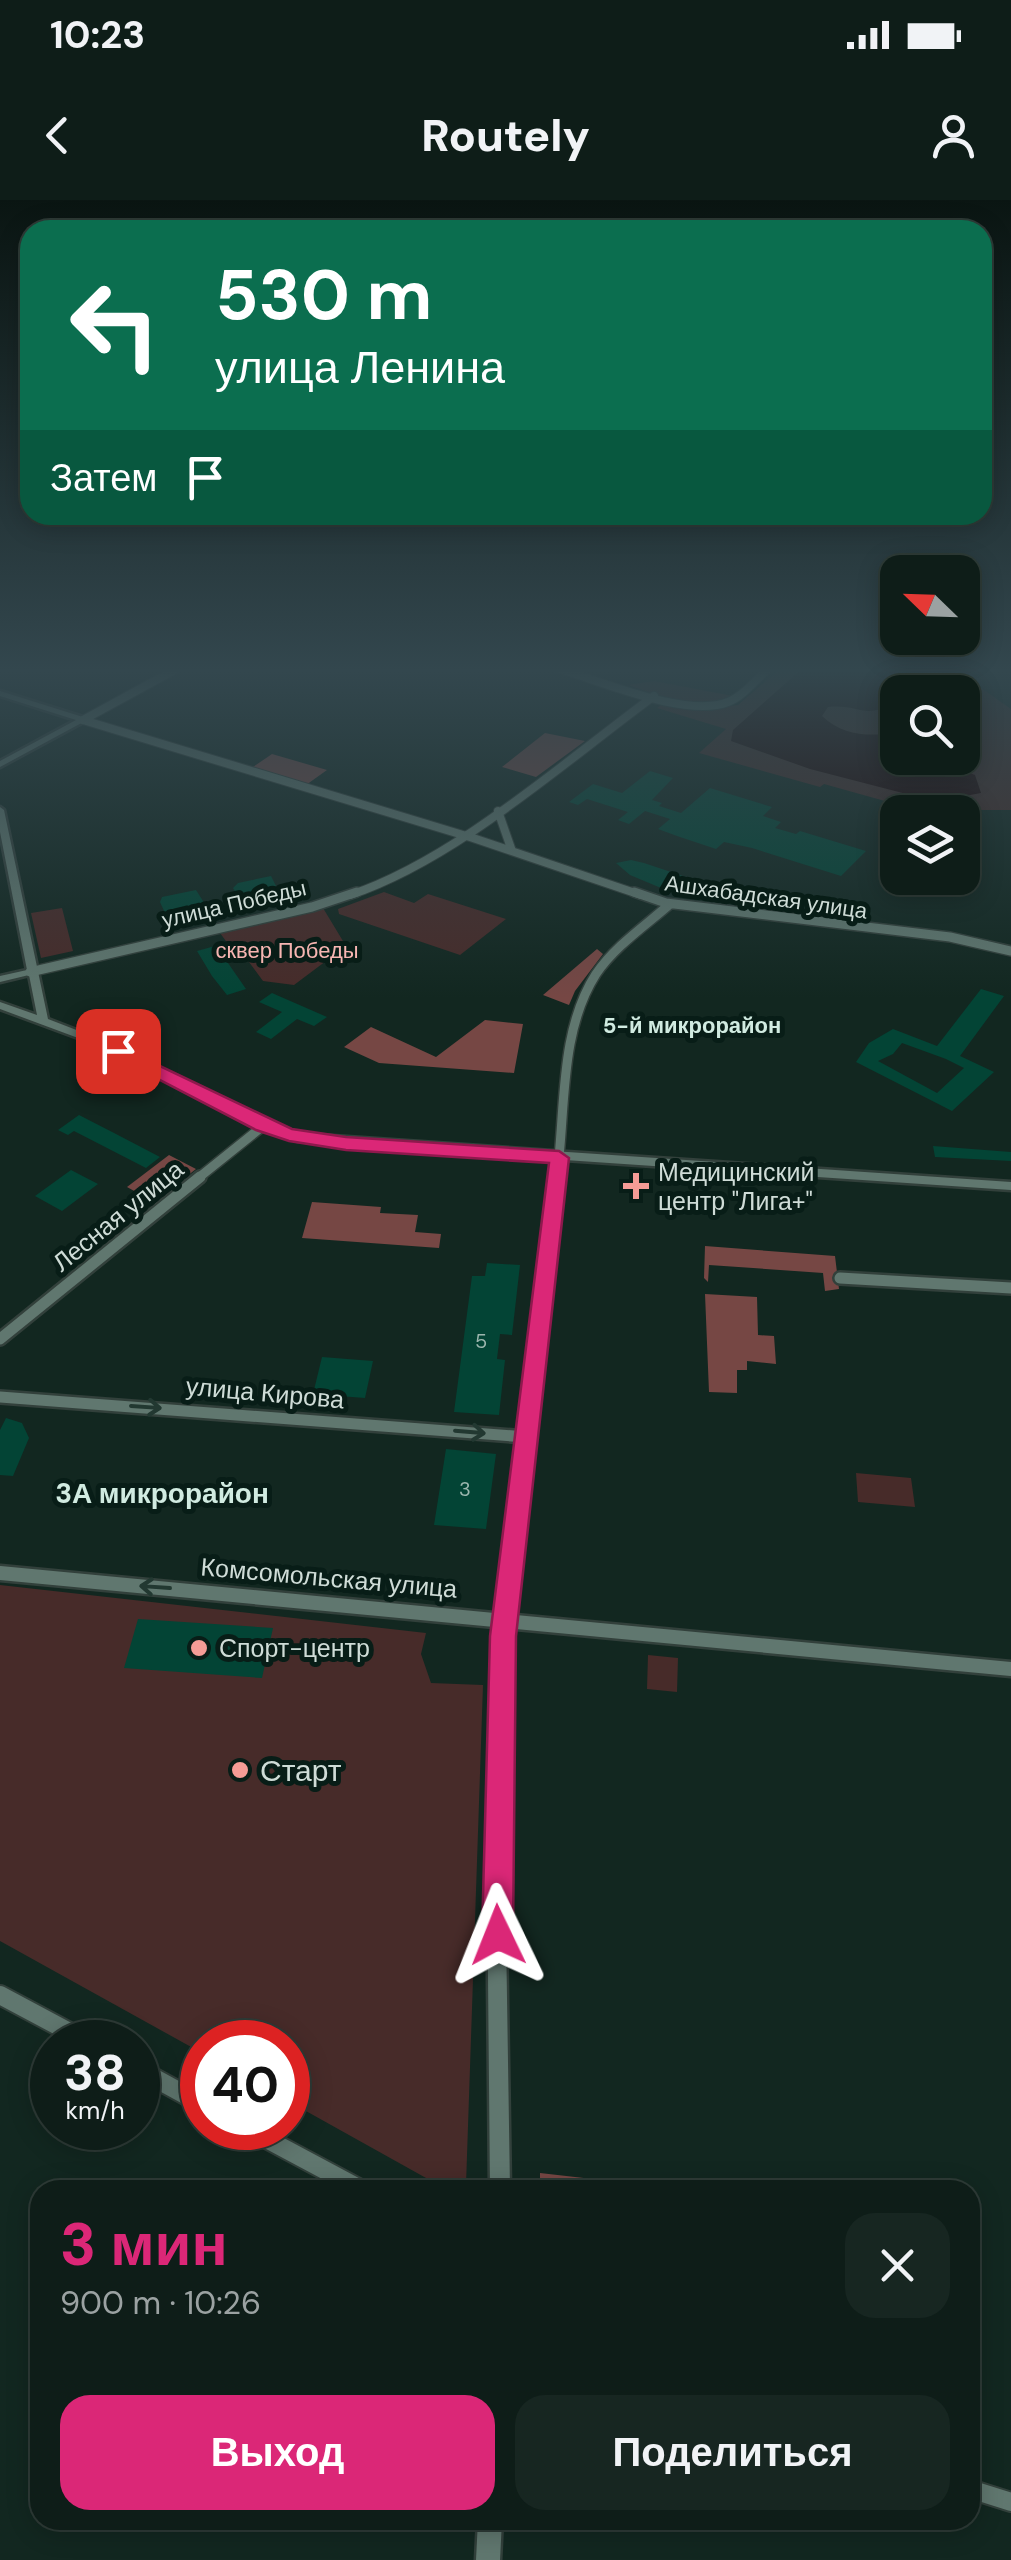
<!DOCTYPE html>
<html lang="ru">
<meta charset="utf-8">
<style>
:root{--surface:#0e1d18;--page:#172621;--text:#f1f3f6;--muted:#9ba2a2;--line:#2e3b37;--accent:#db2777}
body{margin:0;font-family:"DM Sans",sans-serif;background:var(--page);color:var(--text);height:100vh;display:flex;flex-direction:column;font-size:38px;white-space:nowrap}
*{box-sizing:border-box;margin:0}
p{font-size:32px;color:var(--muted)}
.icon{flex:none;width:55px;height:55px;fill:none;stroke:currentColor;stroke-width:2;stroke-linecap:round;stroke-linejoin:round}
.map{position:relative;flex:1;overflow:hidden}
.sheet{position:absolute;left:30px;top:1980px;width:950px;height:350px;display:flex;flex-direction:column;background:var(--surface);border-radius:30px;box-shadow:0 5px 25px #0003,0 0 0 2px var(--line)}
.sheet>*{flex:none}
.guide{position:absolute;left:20px;top:20px;width:972px;height:305px;border-radius:30px;box-shadow:0 5px 25px #0003,0 0 0 2px var(--line);background:#0b6e4f;color:#fff;overflow:hidden}
.needle{width:65px;rotate:293deg}
.fabs{position:absolute;left:880px;top:355px;display:grid;gap:20px}
.fabs a{display:grid;place-items:center;width:100px;height:100px;border-radius:20px;background:var(--surface);box-shadow:0 5px 25px #0003,0 0 0 2px var(--line);font-size:50px}
.speed{position:absolute;left:30px;top:1820px;display:flex;gap:20px;font-size:50px;font-weight:700;text-align:center}
.speed>*{display:grid;place-content:center;width:130px;height:130px;border-radius:50%;background:var(--surface);box-shadow:0 5px 25px #0003,0 0 0 2px var(--line);line-height:1}
.speed small{font-size:25px;font-weight:400}
.speed .limit{border:15px solid #d22;background:#fff;color:#111}
.pin{position:absolute;display:grid;place-items:center;width:85px;height:85px;color:#fff;margin:-42px;border-radius:20px;box-shadow:0 5px 15px #0006}
.me{position:absolute;width:110px;margin:-55px;rotate:358deg;stroke-linejoin:round;filter:drop-shadow(0 0 8px #0008)}
.turn{display:flex;align-items:center;gap:35px;height:210px;padding:0 30px;font-size:45px}
.turn .icon{width:130px;height:130px;stroke-width:2.5}
.turn b{display:block;font-size:70px;line-height:85px}
.then{display:flex;align-items:center;height:95px;padding:0 30px;background:#0003;gap:20px;font-size:38px}
.round{display:grid;place-items:center;flex:none;width:105px;height:105px;border-radius:30px;background:var(--page)}
.overview{display:flex;align-items:center;justify-content:space-between;height:170px;padding:0 30px}
h1{font-size:60px;font-weight:800;line-height:75px;color:var(--accent)}
.cta{display:flex;gap:20px;margin-top:auto;padding:20px 30px}
.cta a{flex:1;height:115px;border-radius:30px;background:var(--accent);color:#fff;font-size:40px;font-weight:800;line-height:115px;text-align:center}
.cta a+a{background:var(--page);color:var(--text)}
.status{display:flex;justify-content:space-between;align-items:center;height:70px;padding:0 50px;background:var(--surface);direction:ltr}
.status svg{height:28px;fill:currentColor}
header{display:flex;justify-content:space-between;align-items:center;height:130px;padding:0 30px;background:var(--surface);font-size:45px;font-weight:800}
.map>svg:first-child{display:block}
.green{fill:#472b29;fill-rule:evenodd}
.forest{fill:#764744}
.water{fill:#200001}
.building{fill:#034435;fill-rule:evenodd}
.lines{fill:none;stroke-linecap:round;stroke-linejoin:round}
.minor-far4-casing{stroke:#32403b;stroke-width:10}
.minor-far3-casing{stroke:#32403b;stroke-width:12}
.minor-far2-casing{stroke:#32403b;stroke-width:16}
.minor-far1-casing{stroke:#32403b;stroke-width:19}
.minor-casing{stroke:#32403b;stroke-width:22}
.tertiary-casing{stroke:#32403b;stroke-width:5}
.minor-far4{stroke:#60776f;stroke-width:8}
.minor-far3{stroke:#60776f;stroke-width:9}
.minor-far2{stroke:#60776f;stroke-width:11}
.minor-far1{stroke:#60776f;stroke-width:14}
.minor{stroke:#60776f;stroke-width:18}
.tertiary{fill:#60776f;fill-rule:evenodd}
.oneway{stroke:#223831}
.route{fill:#db2777;stroke:#8e194d;stroke-width:2.5}
.poi-dot{fill:#f59c96;stroke:#081d17;stroke-width:4}
.labels{text-anchor:middle;dominant-baseline:central;stroke-width:10;stroke-linejoin:round;paint-order:stroke}
.number-label{font-size:20px;fill:#9cb6ae}
.far-street-label{font-size:22px;fill:#cfdcd7;stroke:#081d17}
.far-park-label{font-size:22px;fill:#f7b6b2;stroke:#081d17}
.far-neighbourhood-label{font-size:22px;font-weight:bold;fill:#d1ebe1;stroke:#081d17}
.poi-label{font-size:25px;fill:#cfdcd7;stroke:#081d17;text-anchor:start}
.street-label{font-size:25px;fill:#cfdcd7;stroke:#081d17}
.neighbourhood-label{font-size:28px;font-weight:bold;fill:#d1ebe1;stroke:#081d17}
.near-poi-label{font-size:30px;fill:#cfdcd7;stroke:#081d17;text-anchor:start}
</style>
<div class="status"><b>10:23</b><svg viewBox="0 0 49 12"><path d="M0 12V9h3v3zM5 12V6h3v6zM10 12V3h3v9zM15 12V0h3v12zM26 1h20v11H26zM47 4h2v5h-2z"/></svg></div>
<header><svg class="icon" aria-label="back" viewBox="0 0 24 24"><path d="M15 5l-7 7 7 7"/></svg>Routely<svg class="icon" aria-label="person" viewBox="0 0 24 24"><circle cx="12" cy="8" r="4"/><path d="M4 21q1-7 8-7t8 7"/></svg></header>
<div class="map">
<svg width="1011" height="2360" viewBox="0 0 1011 2360">
<rect width="100%" height="100%" fill="#122720"/>
<path class="green" d="M782,467h169l60,42v101h-94l-93,-26 -4,3 -121,-34 27,-24 -69,-21 7,-5 49,5 25,-3zM898,492h64v66h-64z
M654,481l79,15c-33,18 -72,0 -105,-11z
M384,692l30,11 14,-9 78,25 -46,36 -121,-41 -1,-5z
M62,708l11,43 -32,7 -10,-45z
M323,708l23,38 -52,39 -31,-4 -17,-23 -7,1 -19,-26z
M856,1273l55,5 4,29 -57,-5z
M0,1385l426,48 -5,21 10,29 52,2 -17,500 -31,-2 -147,-82v-59h-86v11l-202,-112z
M648,1455l30,3 -1,34 -30,-3z"/>
<path class="forest" d="M545,533l40,8 -49,36 -34,-10z
M272,554l55,16 -21,15 -56,-16z
M597,749l6,5 -28,37 -6,14 -26,-10z
M485,820l38,4 -9,49 -135,-10 -35,-16 27,-20 65,30z
M169,955l27,14 -42,33 -27,-15z
M312,1002l69,5 -1,6 38,2 -3,17 26,2 -2,14 -137,-10z
M705,1046l130,10 4,33 -14,2 -2,-18 -114,-8 -1,17 -4,-4z
M705,1094l52,3 1,38 16,1 2,28 -29,-3v9h-10v23l-28,-1z
M540,1973l149,17h-149z"/>
<path class="water" d="M804,467h122l-3,22 -25,3 -1,11c-37,17 -35,1 -69,4l-6,9c22,21 47,20 75,17l1,25 65,-1 -4,12 16,6 6,18 -43,8 -16,-3 -112,-29 -79,-28 2,-11z"/>
<path class="building" d="M650,571l23,7 -21,22 10,3 -3,3 22,7 29,-25 62,19 -9,9 18,6 -6,6 21,6 4,-3 66,20 -25,25 -89,-28 -28,-6 -8,7 -39,-13 -19,-7 12,-10 -25,-8 -16,13 -11,-4 10,-8 -41,-13 -9,6 -9,-3 24,-18 29,9z
M631,660l13,3 54,18 -13,13 -24,-6 -31,-13 -14,-12z
M271,676l10,20 -49,10 -4,-8 10,-2 -5,-8 5,-5z
M196,690l16,25 -30,11 -12,-2 -10,-22 2,-5z
M215,746l4,4 27,39 -19,6 -15,-19 -15,-25z
M981,789l23,7 -44,60 34,16 -42,39 -96,-49 13,-19 24,-14 44,17zM902,843l44,16 18,9 -27,25 -59,-32 15,-7z
M272,793l55,24 -13,9 -17,-7 -26,20 -15,-7 26,-20 -23,-10z
M79,915l37,19 44,23 -14,11 -72,-37 -6,4 -10,-5z
M933,946l78,6v9l-76,-4z
M71,970l27,14 -36,27 -27,-15z
M487,1063l33,2 -8,70 -12,-1 -3,25 8,1 -6,55 -45,-3 18,-136h13z
M322,1157l51,4 -8,37 -52,-4z
M6,1218l16,5 7,15 -16,38 -13,-1v-45z
M446,1249l50,5 -10,75 -52,-4z
M138,1419l135,9 -11,50 -138,-10z"/>
<g class="lines">
<defs>
<path id="minor-far4" d="M553,467c43,12 133,52 175,35 16,-6 29,-24 42,-35
M83,520l390,118 168,57
M83,520l97,-53
M498,611l14,40
M350,695c105,-35 214,-133 304,-199"/>
<path id="minor-far3" d="M634,692l32,11 284,34 61,14
M30,772l282,-65 45,-15
M559,957c6,-60 3,-130 37,-183 19,-28 49,-48 74,-70
M197,979l66,-53"/>
<path id="minor-far2" d="M840,1078l171,10
M0,1139l200,-162
M0,1197l526,40"/>
<path id="minor-far1" d="M0,1373l1011,96"/>
<path id="minor" d="M0,1795l88,47
M138,1869l64,35
M246,1928l116,62
M970,2289l41,13"/>
<path id="tertiary" d="M0,491l86,27 1,2 -87,47v-6l76,-41 -76,-24z
M0,607l4,3 44,209 57,22 162,82 36,11 708,48v8l-446,-30 -54,476 -6,234 5,320h-20l-3,-320 8,-234 58,-477 -255,-18 -39,-12 -162,-84 -97,-36v-7l37,13 -8,-40 -29,7v-6l27,-6 -27,-138z
M478,2320h24l-2,40h-24z"/>
</defs>
<use href="#minor-far4" class="minor-far4-casing"/>
<use href="#minor-far3" class="minor-far3-casing"/>
<use href="#minor-far2" class="minor-far2-casing"/>
<use href="#minor-far1" class="minor-far1-casing"/>
<use href="#minor" class="minor-casing"/>
<use href="#tertiary" class="tertiary-casing"/>
<use href="#minor-far4" class="minor-far4"/>
<use href="#minor-far3" class="minor-far3"/>
<use href="#minor-far2" class="minor-far2"/>
<use href="#minor-far1" class="minor-far1"/>
<use href="#minor" class="minor"/>
<use href="#tertiary" class="tertiary"/>
</g>
<defs><path id="oneway-shaft" d="M-6 0H5M1.5-3L5.5 0L1.5 3" fill="none" stroke-width="1.6" stroke-linecap="round" stroke-linejoin="round" transform="scale(2.5)"/></defs>
<g class="oneway">
<use href="#oneway-shaft" transform="translate(146 1207) rotate(4)"/>
<use href="#oneway-shaft" transform="translate(470 1232) rotate(5)"/>
<use href="#oneway-shaft" transform="translate(155 1387) rotate(-176)"/>
</g>
<linearGradient id="sky" x2="0" y2="1"><stop stop-color="#0a1512"/><stop offset="0.59" stop-color="#33474e"/><stop offset="1" stop-color="#33474e" stop-opacity="0"/></linearGradient>
<rect width="1011" height="798" fill="url(#sky)"/>
<path class="route" d="M118,846l174,83 54,8 213,14 10,7 -53,478 -3,299 -4,11 -11,4 -11,-4 -5,-11 8,-299 59,-473 -203,-13 -57,-9 -33,-11 -144,-75v-8z"/>
<g class="poi-dot">
<path d="M631 971h10v10h10v10h-10v10h-10v-10h-10v-10h10z"/>
<circle cx="199" cy="1448" r="10"/>
<circle cx="240" cy="1570" r="10"/>
</g>
<g class="labels">
<g class="number-label">
<text x="481" y="1141">5</text>
<text x="465" y="1289">3</text>
</g>
<g class="far-street-label">
<text transform="translate(766 697) rotate(8)">Ашхабадская улица</text>
<text transform="translate(234 704) rotate(-13)">улица Победы</text>
</g>
<g class="far-park-label">
<text x="287" y="750">сквер Победы</text>
</g>
<g class="far-neighbourhood-label">
<text x="692" y="825">5-й микрорайон</text>
</g>
<g class="poi-label">
<text x="658" y="972">Медицинский<tspan x="658" dy="29">центр "Лига+"</tspan></text>
<text x="219" y="1448">Спорт-центр</text>
</g>
<g class="street-label">
<text transform="translate(118 1016) rotate(-39)">Лесная улица</text>
<text transform="translate(265 1193) rotate(5)">улица Кирова</text>
<text transform="translate(329 1378) rotate(5)">Комсомольская улица</text>
</g>
<g class="neighbourhood-label">
<text x="162" y="1293">3А микрорайон</text>
</g>
<g class="near-poi-label">
<text x="260" y="1570">Старт</text>
</g>
</g>
</svg>
<div class="fabs">
<a><svg class="needle" viewBox="-14 -14 28 28"><path d="M0-13l5 13h-10z" fill="#e53935"/><path d="M0 13l5-13h-10z" fill="#9ba2a2"/></svg></a>
<a><svg class="icon" aria-label="search" viewBox="0 0 24 24"><circle cx="10" cy="10" r="6"/><path d="M15 15l6 6"/></svg></a>
<a><svg class="icon" aria-label="layers" viewBox="0 0 24 24"><path d="M12 4l9 5-9 5-9-5zM3 14l9 5 9-5"/></svg></a>
</div>
<div class="speed"><div>38<small>km/h</small></div><div class="limit">40</div></div>
<div class="pin" style="left:118px;top:851px;background:#d93025"><svg class="icon" aria-label="arrive" viewBox="0 0 24 24"><path d="M6 21V4h12l-3 4 3 4H6"/></svg></div>
<svg class="me" style="left:498px;top:1735px" viewBox="-20 -20 40 40"><path d="M0-17L14 15 0 8-14 15z" fill="#db2777" stroke="#fff" stroke-width="4"/></svg>
<div class="guide">
<div class="turn"><svg class="icon" aria-label="left" viewBox="0 0 24 24"><path d="M17 20v-9H6M10 6l-5 5 5 5"/></svg><div><b>530 m</b>улица Ленина</div></div>
<div class="then">Затем<svg class="icon" aria-label="arrive" viewBox="0 0 24 24"><path d="M6 21V4h12l-3 4 3 4H6"/></svg></div>
</div>
<section class="sheet">
<div class="overview"><div><h1>3 мин</h1><p>900 m · 10:26</p></div><a class="round"><svg class="icon" aria-label="close" viewBox="0 0 24 24"><path d="M6 6l12 12M18 6L6 18"/></svg></a></div>
<div class="cta"><a>Выход</a><a>Поделиться</a></div>
</section>
</div>
